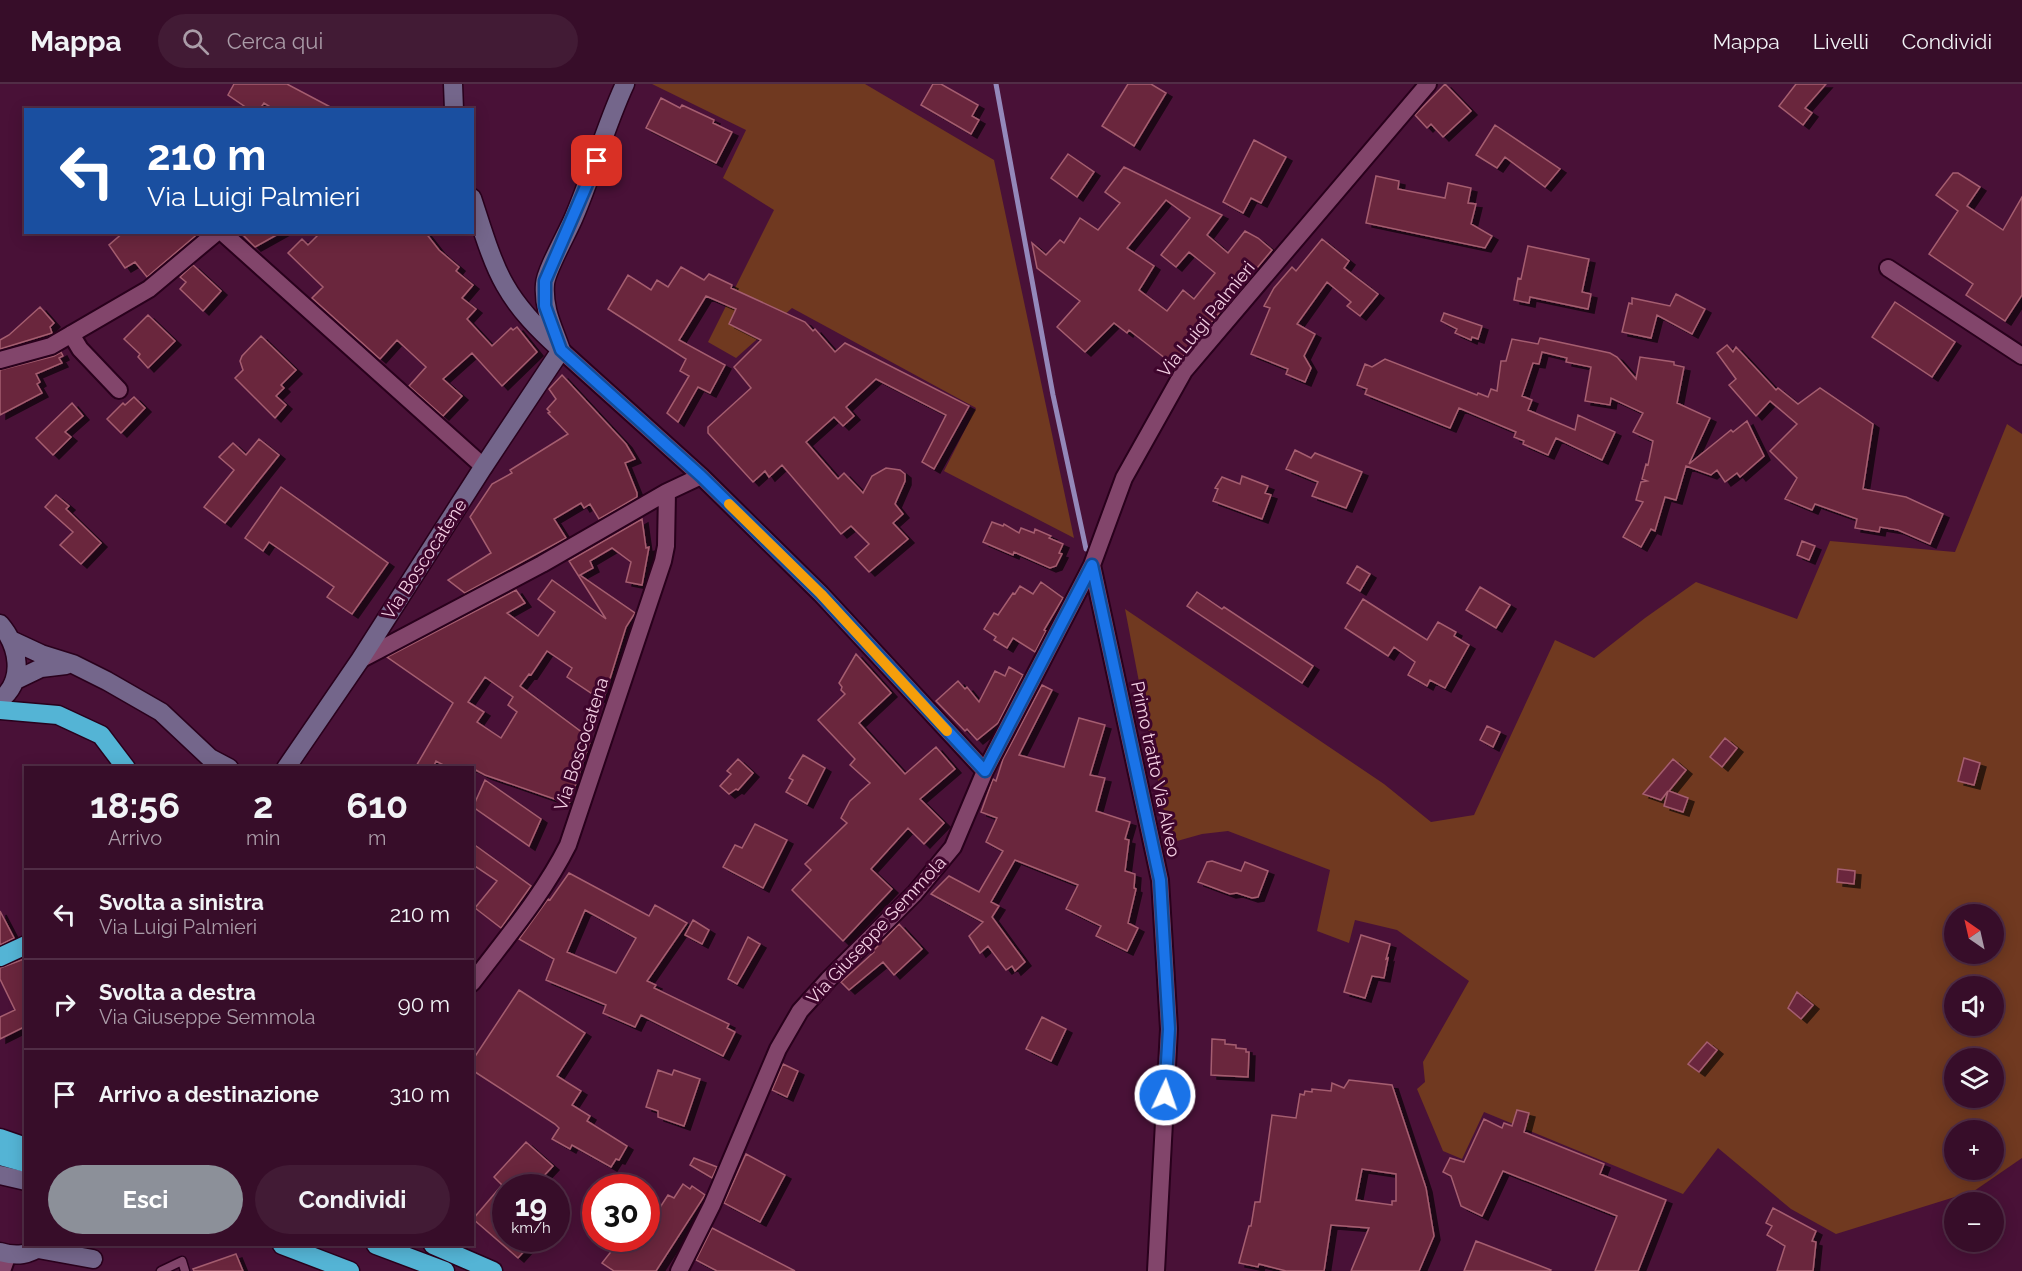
<!DOCTYPE html>
<html lang="it">
<meta charset="utf-8">
<style>
:root{--surface:#370d29;--page:#421b35;--text:#f1f3f6;--muted:#aa9ca8;--line:#512d46;--accent:#8c9099}
body{margin:0;font-family:Raleway,sans-serif;background:var(--page);color:var(--text);height:100vh;display:flex;flex-direction:column;font-size:22px;white-space:nowrap}
*{box-sizing:border-box;margin:0}
p{font-size:20px;color:var(--muted)}
.icon{flex:none;width:33px;height:33px;fill:none;stroke:currentColor;stroke-width:2;stroke-linecap:round;stroke-linejoin:round}
.map{position:relative;flex:1;overflow:hidden}
.details{position:absolute;left:24px;top:682px;width:450px;height:480px;display:flex;flex-direction:column;background:var(--surface);border-radius:0px;box-shadow:0 3px 15px #0003,0 0 0 2px var(--line)}
.details>*{flex:none}
.guide{position:absolute;left:24px;top:24px;width:450px;height:126px;border-radius:0px;box-shadow:0 3px 15px #0003,0 0 0 2px var(--line);background:#1a4fa0;color:#fff;overflow:hidden}
.needle{width:39px;rotate:326deg}
.fabs{position:absolute;left:1944px;top:820px;display:grid;gap:12px}
.fabs a{display:grid;place-items:center;width:60px;height:60px;border-radius:50%;background:var(--surface);box-shadow:0 3px 15px #0003,0 0 0 2px var(--line);font-size:30px}
.speed{position:absolute;left:492px;top:1090px;display:flex;gap:12px;font-size:30px;font-weight:700;text-align:center}
.speed>*{display:grid;place-content:center;width:78px;height:78px;border-radius:50%;background:var(--surface);box-shadow:0 3px 15px #0003,0 0 0 2px var(--line);line-height:1}
.speed small{font-size:15px;font-weight:400}
.speed .limit{border:9px solid #d22;background:#fff;color:#111}
.pin{position:absolute;display:grid;place-items:center;width:51px;height:51px;color:#fff;margin:-26px;border-radius:12px;box-shadow:0 3px 9px #0006}
.me{position:absolute;width:66px;margin:-33px;rotate:3deg;stroke-linejoin:round;filter:drop-shadow(0 0 4px #0008)}
.turn{display:flex;align-items:center;gap:21px;height:126px;padding:0 24px;font-size:27px}
.turn .icon{width:78px;height:78px;stroke-width:2.5}
.turn b{display:block;font-size:42px;line-height:51px}
.eta{display:flex;justify-content:space-evenly;align-items:center;height:102px;text-align:center}
.eta b{font-size:36px;font-weight:700;line-height:42px}
.cta{display:flex;gap:12px;margin-top:auto;padding:12px 24px}
.cta a{flex:1;height:69px;border-radius:36px;background:var(--accent);color:#fff;font-size:24px;font-weight:700;line-height:69px;text-align:center}
.cta a+a{background:var(--page);color:var(--text)}
ul{padding:0;list-style:none}
li{display:flex;align-items:center;gap:18px;height:90px;padding:0 24px;border-top:2px solid var(--line)}
li div{flex:1}
li b{display:block;font-size:22px}
li em{font-style:normal}
header{display:flex;align-items:center;gap:36px;box-sizing:border-box;height:84px;padding:0 30px;background:var(--surface);border-bottom:2px solid var(--line)}
header strong{font-size:28px}
nav{display:flex;gap:33px;margin-inline-start:auto;font-size:21px}
.search{width:420px;height:54px;background:var(--page);display:flex;align-items:center;gap:15px;box-sizing:border-box;padding:0 21px;border-radius:33px;color:var(--muted);font-size:22px}
.map>svg:first-child{display:block}
.green{fill:#703920;fill-rule:evenodd}
.lines{fill:none;stroke-linecap:round;stroke-linejoin:round}
.stream{stroke:#9488ba;stroke-width:5}
.building{fill:#6a283c;stroke:#a55d70;stroke-width:1.5;fill-rule:evenodd;filter:url(#shadow)}
.lane-casing{stroke:#29011c;stroke-width:11}
.street-casing{stroke:#29011c;stroke-width:20}
.secondary-casing{stroke:#29011c;stroke-width:21}
.highway-casing{stroke:#29011c;stroke-width:21}
.lane{stroke:#82456b;stroke-width:8}
.street{stroke:#82456b;stroke-width:16}
.secondary{stroke:#74668b;stroke-width:18}
.highway{stroke:#54b4d5;stroke-width:18}
.route-casing{stroke:#114b97;stroke-width:15}
.route{stroke:#1a73e8;stroke-width:10}
.slow{stroke:#f59e0b;stroke-width:10}
.labels{text-anchor:middle;dominant-baseline:central;stroke-width:6;stroke-linejoin:round;paint-order:stroke}
.street-label{font-size:18px;fill:#f4d0e4;stroke:#3e052c}
</style>
<header>
<strong>Mappa</strong>
<div class="search"><svg class="icon" aria-label="search" viewBox="0 0 24 24"><circle cx="10" cy="10" r="6"/><path d="M15 15l6 6"/></svg>Cerca qui</div>
<nav><a>Mappa</a><a>Livelli</a><a>Condividi</a></nav>
</header>
<div class="map">
<svg width="2022" height="1187" viewBox="0 0 2022 1187">
<defs>
<filter id="shadow"><feDropShadow dx="6" dy="4" stdDeviation="0" flood-color="#0009"/></filter>
</defs>
<rect width="100%" height="100%" fill="#491137"/>
<path class="green" d="M652,0h213l129,76 80,378 -130,-67 32,-63 -184,-100 -56,50 -28,-16 66,-132 -51,-32 23,-48z
M2007,340l15,10v724l-48,33 -138,43 -45,-25 -73,-61 -35,46 -199,-82 -22,47 -19,-8 -26,-62 8,-7 -2,-20 46,-81 -72,-51 -42,-10 -6,23 -32,-12 13,-61 -102,-39 -26,3 -32,9 -45,-234 259,175 47,38 43,-7 81,-175 39,18 51,-40 51,-36 101,37 33,-78 125,11zM1954,831h40v39h-40zM1954,903h40v39h-40zM1954,975h40v39h-40zM1954,1047h40v39h-40z"/>
<g class="lines">
<path class="stream" d="M996,0l57,311 33,154"/>
</g>
<path class="building" d="M234,0h53l49,26h-61l-11,-7 -5,7h-9l-22,-15z
M933,0h8l37,21 -6,11 7,4 -8,14 -50,-29z
M1128,0h23l15,9 -32,53 -32,-20z
M1445,0l26,27 -28,26 -12,-13 -4,4 -12,-13z
M1796,0h30l-21,24 7,5 -9,12 -24,-19z
M661,14l19,10 2,-3 32,15 -1,3 19,9 -16,31 -70,-35z
M1495,41l65,44 -15,18 -40,-30 -8,11 -21,-13z
M1254,56l32,17 -25,46 -10,-5 -8,15 -20,-11z
M1068,70l26,18 -17,25 -26,-19z
M1124,83l98,48 -15,20 21,18 17,-22 13,7 14,12 -97,116 -46,-36 -2,3 -13,-10 -29,29 -28,-25 23,-26 -43,-33 -5,-25 14,12 14,-15 4,3 16,-25 18,12 22,-27 -15,-11zM1166,116l24,18 -29,37 15,12 13,-15 26,21 -21,26 -11,-9 -16,21 -28,-21 15,-24 -27,-18z
M1953,89h5l22,14 -13,19 36,24 19,-33v98l-17,26 -39,-26 7,-11 -44,-30 29,-43 -22,-16z
M1376,92l23,5 -1,8 47,9 3,-15 23,5 -3,15 8,1 -5,20 21,12 -7,12 -119,-25z
M124,148h76l-53,45 -12,-15 -10,6 -16,-23z
M240,148h42l-27,15z
M321,148h104l14,18 20,17 -3,4 17,14 -11,13 14,11 -9,10 25,27 19,-18 2,2 4,-3 20,25 -35,34 -30,-33 -29,26 19,17 -19,20 -34,-30 17,-19 -29,-27 -17,19 -68,-61 11,-11 -35,-34 14,-14 6,6z
M1322,155l27,22 -5,7 34,26 -18,22 -13,-10 4,-4 -24,-20 -30,42 18,10 -11,22 7,12 -6,14 -19,-8 2,-5 -37,-15 19,-46 -6,-2 10,-18 18,-21 4,4z
M1528,162l61,13 -7,33 9,2 -3,15 -58,-12 -1,6 -15,-3 4,-22 3,1z
M193,181l28,26 -18,20 -23,-22 6,-7 -6,-5z
M681,183l23,13 5,-6 23,11 -1,3 74,34 8,9 2,-2 20,23 10,-9 124,63 -35,63 -12,-7 24,-47 -70,-36 -30,28 8,9 -11,10 -9,-9 -28,25 32,37 6,-6 19,20 9,-17 14,-8 14,2 5,4v7l-10,23 8,10 -10,9 15,16 -39,33 -14,-15 14,-13 -18,-18 -10,8 -59,-69 -13,12 -4,-6 -12,11 -45,-49v-6l43,-39 -17,-21 27,-27 -32,-16 7,-15 -30,-13 -27,44 46,25 -15,28 -12,-6 -20,35 -11,-9 22,-37 -9,-5 6,-12 -78,-50 20,-34 23,15 6,-10 11,7z
M1676,210l29,15 -13,25 -35,-19 -6,23 -29,-6 7,-29 3,1v-6l38,8z
M1895,218l60,40 -23,35 -60,-40z
M40,223l14,16 -4,4 2,6 -52,16v-9l9,-5z
M1444,229l38,13 -4,13 -6,-2 -1,3 -16,-7 2,-4 -16,-8z
M148,231l27,26 -27,27 -10,-11 2,-3 -16,-15z
M261,252l35,34 -15,15 3,3 -8,8 10,9 -11,13 -40,-40 8,-8 -3,-9 2,-5z
M1540,254l70,15 7,4 19,22 4,-22 34,5v3l10,2 -7,36 33,15 -21,46 42,-34 2,2 14,-11 17,35 -24,21 -3,-4 -12,9 -8,-12 -6,5 -25,-9 -10,34 -11,-3 -10,34 -4,-2 -10,18 -18,-10 20,-35 -7,-2 5,-18 6,-1 -5,-2 4,-15 2,1 5,-24 -20,-9 10,-19 -32,-15 -1,7 -25,-4 6,-34 -25,-5 1,-4 -25,-6 -3,12 -6,-1 -11,33 10,4 -4,10 47,20 3,-15 37,17 -13,28 -46,-22 -8,17 -25,-11 1,-3 -10,-4 2,-5 -57,-24 -9,20 -85,-34 2,-5 -10,-4 8,-21 7,3 13,-8 92,36 1,-2 10,4 3,-8 6,2 4,-30h5l6,-22 26,5z
M1727,261l6,7 3,-5 40,43 2,-2 20,16 22,-16 53,36 -10,65 43,8 37,17 -13,30 -32,-14 -18,-3 -1,5 -24,-4 2,-9 -42,-15 -3,6 -27,-11 12,-21 -27,-27 27,-27 -27,-23 -14,15 -27,-31 7,-6 -19,-26z
M61,268l2,4 -4,2 3,5 -26,11 4,8 -3,2 5,9 -42,22v-45l54,-14z
M562,291l64,69 9,15 -10,4 12,30v4l-38,22 -9,-15 -6,4 -3,-5 -27,16 12,19 -101,55 -17,-13 43,-27 -21,-36 22,-33 20,-11 -2,-3 58,-36 -20,-21 2,-1 -3,-3 9,-10 -7,-10z
M134,313l11,11 -24,25 -14,-14 16,-16 2,2z
M72,319l11,13 -18,16 6,5 -18,18 -17,-17z
M259,355l20,16 -54,68 -21,-16 30,-37 -15,-13 14,-14 13,12z
M1295,366l16,8 4,-5 47,19 -16,36 -34,-12 6,-14 -32,-13z
M1242,392l26,10 -3,7 6,2 -9,24 -49,-18 5,-12 -3,-1 7,-11 18,7z
M281,403l107,76 -36,51 -25,-17 7,-10 -65,-45 -6,9 -18,-13z
M56,411l13,11 -3,3 35,34 -20,21 -21,-19 13,-13 -28,-25z
M642,435l4,29 3,-1 -7,38 -16,-3 5,-20 -19,-14 -22,13 3,7 -13,7 55,38 -9,14 -23,74 -36,-24 5,-9 -25,-17 -16,24 -2,-1 -9,12 71,53 -22,65 -84,-29 -13,-7h-23l-13,-7 -3,7h-18l38,-65 -66,-46 129,-67 9,13 -18,10 31,23 17,-24 -17,-13 14,-19 54,39 -37,-58zM485,593l28,20 -5,8 9,7 -16,26 -24,-16 7,-10 -16,-10z
M992,438l11,4 1,-2 15,9 2,-5 13,5 1,-4 16,7 -2,2 14,6 -4,9 3,1 -6,12 -6,2 -36,-16 -1,3 -30,-13z
M1802,457l13,5 -6,14 -12,-5z
M1357,482l13,8 -10,17 -13,-8z
M1041,498l22,16 -19,32 2,1 -11,21 -22,-14 -6,10 -13,-8 2,-3 -12,-8 10,-16 4,2 15,-22 2,1 5,-8 13,8z
M1480,503l30,18 -14,23 -30,-18z
M1197,508l25,17 2,-2 89,59 -11,17 -115,-77z
M1363,515l64,41 11,-18 18,10 -2,4 15,9 -24,43 -15,-8 -3,6 -19,-11 7,-13 -21,-15 -6,9 -43,-28z
M856,570l35,39 -32,30 46,51 31,-27 19,22 -35,30 24,24 -20,21 -16,-16 -37,41 21,20 -49,52 -51,-51 19,-20 -6,-6 42,-41 -6,-5 9,-17 20,-18 -20,-18 5,-6 -37,-39 27,-26 -4,-4 1,-3 -3,-4z
M1009,583l14,8 -25,48 -21,17 -10,-11 -2,2 -29,-30 22,-20 7,8 2,-2 12,15 16,-31 10,5z
M1042,601l10,5 -33,65 45,12 15,-49 26,7 -15,50 15,3 -9,33 34,11 -5,17 4,1 -4,31 10,3 -1,14 2,1 -8,34 10,5 -11,23 -31,-15 5,-10 -35,-17 12,-24 -63,-25 -24,42 8,4 -7,11 33,45 -10,9 -3,-5 -6,4 -18,-24 -8,7 -11,-17 14,-14 -52,-28 18,-18 30,16 24,-41 -17,-9 11,-24 -16,-6 12,-33 3,2 7,-22z
M1487,642l13,6 -7,15 -13,-7z
M1725,654l12,10 -15,19 -12,-10z
M803,671l22,13 -18,36 -21,-12 7,-12 -4,-2z
M1964,674l16,5 -6,22 -16,-4z
M738,675l15,14 -15,17 -2,-1 -7,5 -9,-8 11,-12 -4,-3z
M1673,675l13,11 -17,21 19,7 -5,14 -19,-6 4,-15 -7,9 -18,-6z
M485,696l56,39 -12,27 -56,-39z
M755,740l32,16 -24,48 -40,-21 12,-22 7,3z
M472,759l59,43 -30,42 -26,-20 22,-27 -25,-17z
M1212,777l29,10 4,-9 23,9 -10,26 -6,1 -15,-5 -7,1 -32,-12 9,-20z
M1838,785l17,2 -1,13 -17,-2z
M569,789l80,43 6,-11 32,18 -40,58 9,4 -2,3 75,36 -2,4 8,4 -12,24 -82,-41 -6,12 -32,-14 3,-8 -60,-25 8,-21 -35,-20 29,-40 2,1zM585,826l51,28 -20,35 -49,-21z
M0,827l14,27 -14,7z
M693,836l16,10 -7,14 -17,-9z
M899,840l23,25 -28,26 -11,-13 -34,28 -8,-8 33,-30 -1,-1z
M1361,851l29,9 -4,15 2,-1 -4,20 -12,-2 -7,22 -21,-6z
M748,853l12,7 -23,40 -9,-5z
M24,875l2,4v67l-2,-3 -24,12v-22l15,-7 -15,-31v-11z
M519,906l66,43 -28,43 24,15 -9,14 18,11 -3,5 40,25 -8,14 -3,-1 -5,8 -39,-22 -2,4 -18,-10 7,-11 -4,-4 -83,-54v-9z
M1797,908l16,13 -12,14 -13,-11z
M1042,933l24,12 -15,32 -25,-12z
M1212,955l13,1v4l11,1v3l10,1v3h3l-1,25 -37,-2z
M1707,958l10,8 -18,22 -11,-8z
M783,980l15,7 -11,26 -15,-7z
M658,986l14,5 2,-5 26,9 -16,47 -26,-9v-6l-12,-4z
M1349,996l43,5 34,103 8,48 -15,35h-68l18,-43 -38,-3 -7,46h-38l-27,-7 -1,3 -19,-4 10,-37h2l4,-24h5l12,-87 24,3 4,-24 4,1 1,-4 7,1v-3l19,2 1,-8 12,5zM1362,1085l34,5v27h-4v4l-36,-5z
M1517,1026l12,3 -5,19 80,32 -4,10 66,26 -28,71h-43l22,-55 -114,-45 -21,45 -21,-10 -10,-30 -8,-4 7,-14 14,4 20,-43 18,9 2,-5 8,3z
M526,1058l27,24 -14,15 8,7h-41v51h29l-17,19 -45,-39 29,-34 -8,-8z
M746,1070l39,21 -25,47 -36,-19z
M694,1074l23,9 -5,11 -22,-13z
M683,1100l7,5 2,-3 13,9 -49,76h-42l-12,-8 19,-24h25v-10l22,-34 6,3z
M1773,1124l43,23 -4,10 4,1 -3,29h-36l8,-25 -18,-11 5,-9 -6,-3z
M712,1144l83,43h-78l-21,-11z
M1476,1157l75,29 -1,1h-86z
M236,1170l7,17h-49l-1,-2z"/>
<g class="lines">
<defs>
<path id="lane" d="M161,1187l21,-10 3,10"/>
<path id="street" d="M222,148l262,235
M1888,184l134,88
M71,250l9,15 39,41
M561,266l140,126 120,118 164,177
M0,276l51,-14 98,-57 68,-57
M1092,481l68,315 9,149 -13,242
M360,576l182,-96 125,-72 34,-16
M472,899c34,-45 71,-88 96,-138l95,-284 3,-15 1,-54
M2,1187l6,-17
M679,1187l33,-66 66,-156 22,-38 28,-31 87,-87 38,-46 32,-76 107,-206 32,-87 60,-107 244,-287"/>
<path id="secondary" d="M453,0l1,26
M472,114c9,27 19,63 33,87 14,25 34,45 55,64
M561,266c-8,-23 -18,-41 -16,-66 1,-14 23,-52 29,-67 19,-44 31,-90 51,-133
M0,540c18,21 26,56 0,76
M13,557l28,13 32,10 34,17 54,31 49,46 19,10
M14,597l27,-13 25,-3
M286,684l74,-108 122,-191 79,-119
M0,1091l26,6
M38,1165l55,10
M0,1168c17,5 29,3 43,-7"/>
<path id="highway" d="M0,626l58,5 43,20 25,33
M0,873l26,-12
M0,1054l26,9
M0,1072l26,7
M282,1161l68,26
M376,1161l69,26
M433,1161l60,26"/>
</defs>
<use href="#lane" class="lane-casing"/>
<use href="#street" class="street-casing"/>
<use href="#secondary" class="secondary-casing"/>
<use href="#highway" class="highway-casing"/>
<use href="#lane" class="lane"/>
<use href="#street" class="street"/>
<use href="#secondary" class="secondary"/>
<use href="#highway" class="highway"/>
</g>
<g class="lines">
<defs>
<path id="route" d="M597,77l-52,120v25l16,44 140,126 120,118 164,177 107,-206 68,315 9,149 -4,66"/>
</defs>
<use href="#route" class="route-casing"/>
<use href="#route" class="route"/>
<path class="slow" d="M729,420l92,90 126,137"/>
</g>
<g class="labels">
<g class="street-label">
<text transform="translate(1206 235) rotate(-51)">Via Luigi Palmieri</text>
<text transform="translate(424 475) rotate(-57)">Via Boscocatene</text>
<text transform="translate(581 660) rotate(-72)">Via Boscocatena</text>
<text transform="translate(1156 685) rotate(78)">Primo tratto Via Alveo</text>
<text transform="translate(876 846) rotate(-47)">Via Giuseppe Semmola</text>
</g>
</g>
</svg>
<div class="fabs">
<a><svg class="needle" viewBox="-14 -14 28 28"><path d="M0-13l5 13h-10z" fill="#e53935"/><path d="M0 13l5-13h-10z" fill="#aa9ca8"/></svg></a>
<a><svg class="icon" aria-label="sound" viewBox="0 0 24 24"><path d="M4 9h4l5-4v14l-5-4H4zM17 9q2 3 0 6"/></svg></a>
<a><svg class="icon" aria-label="layers" viewBox="0 0 24 24"><path d="M12 4l9 5-9 5-9-5zM3 14l9 5 9-5"/></svg></a>
<a>+</a>
<a>−</a>
</div>
<div class="speed"><div>19<small>km/h</small></div><div class="limit">30</div></div>
<div class="pin" style="left:597px;top:77px;background:#d93025"><svg class="icon" aria-label="arrive" viewBox="0 0 24 24"><path d="M6 21V4h12l-3 4 3 4H6"/></svg></div>
<svg class="me" style="left:1165px;top:1011px" viewBox="-20 -20 40 40"><circle r="17" fill="#1a73e8" stroke="#fff" stroke-width="3"/><path d="M0-11L8 9 0 5-8 9z" fill="#fff"/></svg>
<div class="guide">
<div class="turn"><svg class="icon" aria-label="left" viewBox="0 0 24 24"><path d="M17 20v-9H6M10 6l-5 5 5 5"/></svg><div><b>210 m</b>Via Luigi Palmieri</div></div>
</div>
<section class="details">
<div class="eta">
<div><b>18:56</b><p>Arrivo</p></div>
<div><b>2</b><p>min</p></div>
<div><b>610</b><p>m</p></div>
</div>
<ul>
<li><svg class="icon" aria-label="left" viewBox="0 0 24 24"><path d="M17 20v-9H6M10 6l-5 5 5 5"/></svg><div><b>Svolta a sinistra</b><p>Via Luigi Palmieri</p></div><em>210 m</em></li>
<li><svg class="icon" aria-label="right" viewBox="0 0 24 24"><path d="M7 20v-9h11M14 6l5 5-5 5"/></svg><div><b>Svolta a destra</b><p>Via Giuseppe Semmola</p></div><em>90 m</em></li>
<li><svg class="icon" aria-label="arrive" viewBox="0 0 24 24"><path d="M6 21V4h12l-3 4 3 4H6"/></svg><div><b>Arrivo a destinazione</b></div><em>310 m</em></li>
</ul>
<div class="cta"><a>Esci</a><a>Condividi</a></div>
</section>
</div>
